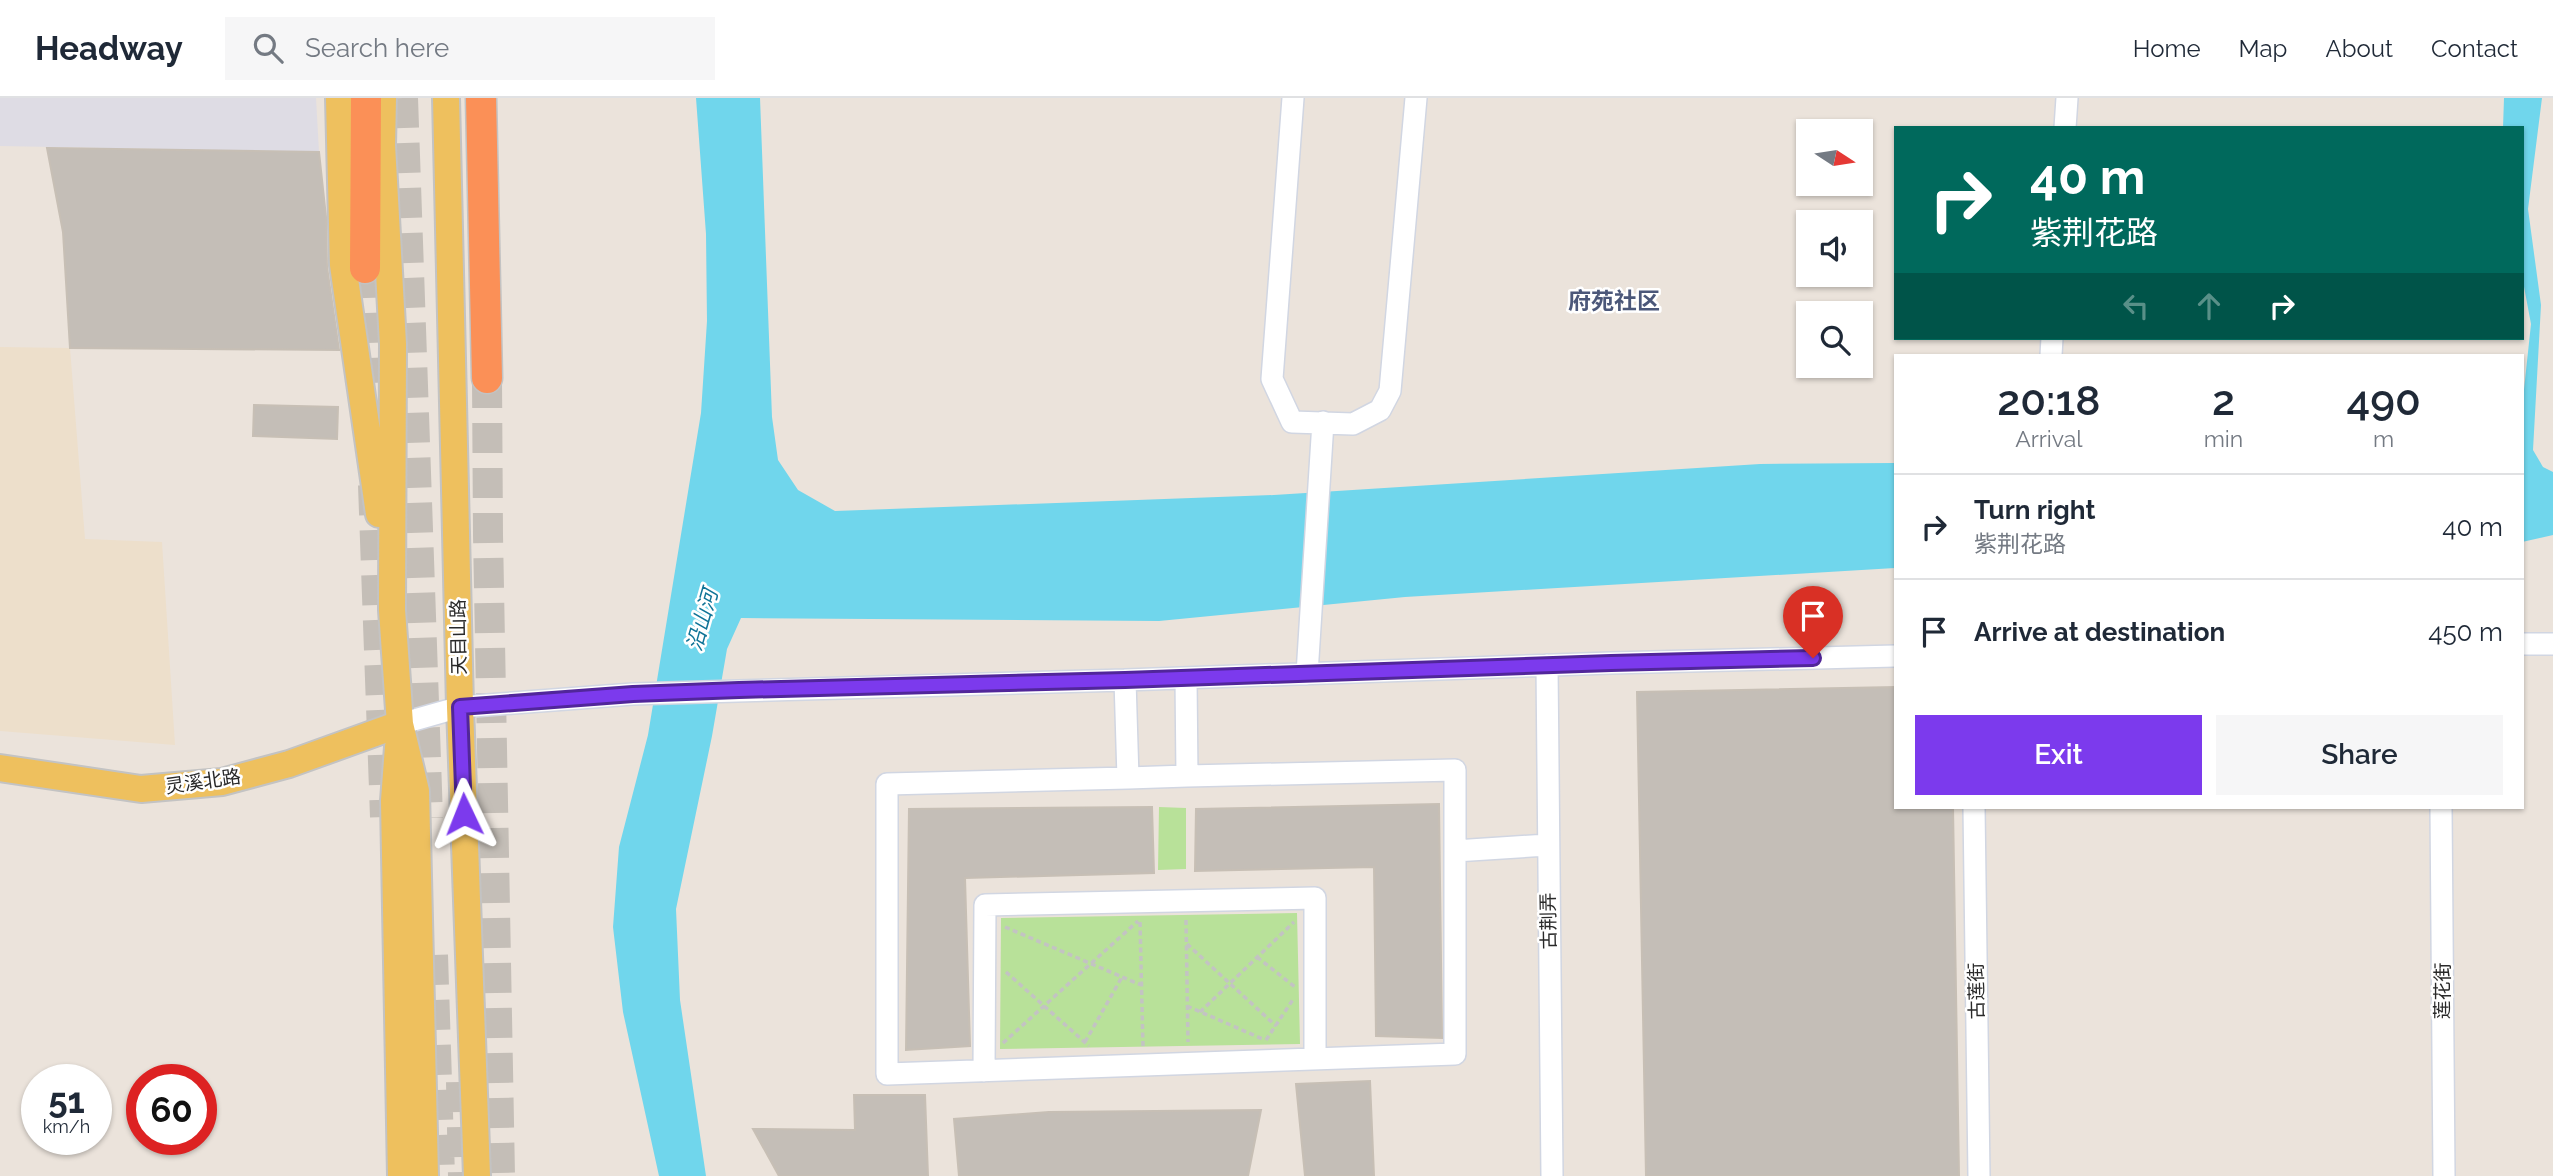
<!DOCTYPE html>
<meta charset="utf-8">
<style>
:root{--surface:#fff;--page:#f6f6f7;--text:#1f2937;--muted:#747a83;--line:#e0e1e3;--accent:#7c3aed}
body{margin:0;font-family:Raleway,"Noto Sans SC",sans-serif;background:var(--page);color:var(--text);height:100vh;display:flex;flex-direction:column;font-size:26px;white-space:nowrap}
*{box-sizing:border-box;margin:0}
p{font-size:23px;color:var(--muted)}
.icon{flex:none;width:38px;height:38px;fill:none;stroke:currentColor;stroke-width:2;stroke-linecap:round;stroke-linejoin:round}
.map{position:relative;flex:1;overflow:hidden}
.panel{position:absolute;left:1894px;top:256px;width:630px;height:455px;display:flex;flex-direction:column;background:var(--surface);border-radius:0px;box-shadow:0 2px 5px #0004}
.panel>*{flex:none}
.banner{position:absolute;left:1894px;top:28px;width:630px;height:214px;border-radius:0px;box-shadow:0 2px 5px #0004;background:#00695c;color:#fff;overflow:hidden}
.needle{width:46px;rotate:102deg}
.controls{position:absolute;left:1796px;top:21px;display:grid;gap:14px}
.controls a{display:grid;place-items:center;width:77px;height:77px;border-radius:0px;background:var(--surface);box-shadow:0 2px 5px #0004;font-size:35px}
.speed{position:absolute;left:21px;top:966px;display:flex;gap:14px;font-size:35px;font-weight:700;text-align:center}
.speed>*{display:grid;place-content:center;width:91px;height:91px;border-radius:50%;background:var(--surface);box-shadow:0 2px 5px #0004;line-height:1}
.speed small{font-size:18px;font-weight:400}
.speed .limit{border:10px solid #d22;background:#fff;color:#111}
.pin{position:absolute;display:grid;place-items:center;width:60px;height:60px;color:#fff;margin:-72px -30px;border-radius:50% 50% 50% 0;rotate:-45deg;box-shadow:0 0 7px #0007}
.pin .icon{rotate:45deg}
.me{position:absolute;width:77px;margin:-38px;rotate:358deg;stroke-linejoin:round;filter:drop-shadow(0 0 5px #0008)}
.turn{display:flex;align-items:center;gap:24px;height:147px;padding:0 21px;font-size:32px}
.turn .icon{width:91px;height:91px;stroke-width:2.5}
.turn b{display:block;font-size:49px;line-height:60px}
.lanes{display:flex;align-items:center;height:66px;padding:0 21px;background:#0003;justify-content:center;gap:35px;direction:ltr}
.lanes .off{opacity:.35}
.eta{display:flex;justify-content:space-evenly;align-items:center;height:119px;text-align:center}
.eta b{font-size:42px;font-weight:600;line-height:49px}
.action{display:flex;gap:14px;margin-top:auto;padding:14px 21px}
.action a{flex:1;height:80px;border-radius:0px;background:var(--accent);color:#fff;font-size:28px;font-weight:600;line-height:80px;text-align:center}
.action a+a{background:var(--page);color:var(--text)}
ul{padding:0;list-style:none}
li{display:flex;align-items:center;gap:21px;height:105px;padding:0 21px;border-top:2px solid var(--line)}
li div{flex:1}
li b{display:block;font-size:26px}
li em{font-style:normal}
header{display:flex;align-items:center;gap:42px;box-sizing:border-box;height:98px;padding:0 35px;background:var(--surface);border-bottom:2px solid var(--line)}
header strong{font-size:33px}
nav{display:flex;gap:38px;margin-inline-start:auto;font-size:24px}
.search{width:490px;height:63px;background:var(--page);display:flex;align-items:center;gap:18px;box-sizing:border-box;padding:0 24px;border-radius:0px;color:var(--muted);font-size:26px}
.map>svg:first-child{display:block}
.industrial{fill:#dedce4}
.education{fill:#eddfcb}
.green{fill:#b8e199}
.water{fill:#70d6ec}
.building{fill:#c4beb7;stroke:#c7bfb5;stroke-width:2}
.lines{fill:none;stroke-linecap:round;stroke-linejoin:round}
.highway-tunnel{stroke:#c4beb7;stroke-width:30;stroke-dasharray:30 15;stroke-linecap:butt}
.minor-casing{stroke:#d1d6e2;stroke-width:24}
.major-casing{stroke:#c3c3c3;stroke-width:30}
.highway-casing{stroke:#c3c3c3;stroke-width:33}
.path{stroke:#c3c3c3;stroke-width:3.5;stroke-dasharray:5 3.5;stroke-linecap:butt}
.minor{stroke:#fff;stroke-width:21}
.major{stroke:#eec05e;stroke-width:26}
.highway{stroke:#fb9057;stroke-width:30}
.route-casing{stroke:#51269a;stroke-width:18}
.route{stroke:#7c3aed;stroke-width:12}
.labels{text-anchor:middle;dominant-baseline:central;stroke-width:5;stroke-linejoin:round;paint-order:stroke}
.street-label{font-size:19px;fill:#292929;stroke:#fff}
.water-label{font-size:21px;font-style:italic;fill:#107497;stroke:#fff}
.quarter-label{font-size:23px;font-weight:bold;fill:#4b5779;stroke:#fff}
</style>
<header>
<strong>Headway</strong>
<div class="search"><svg class="icon" aria-label="search" viewBox="0 0 24 24"><circle cx="10" cy="10" r="6"/><path d="M15 15l6 6"/></svg>Search here</div>
<nav><a>Home</a><a>Map</a><a>About</a><a>Contact</a></nav>
</header>
<div class="map">
<svg width="2553" height="1078" viewBox="0 0 2553 1078">
<rect width="100%" height="100%" fill="#ebe3db"/>
<path class="industrial" d="M0,0h316l3,54 -319,-6z"/>
<path class="education" d="M0,249l70,1 15,191 77,3 13,203 -175,-14z"/>
<path class="green" d="M1159,709l27,1v61l-28,1z
M1297,815l3,131 -300,5 1,-131z"/>
<path class="water" d="M696,0h64l12,319 6,43 20,30 37,21 439,-16 486,-31 135,-1v105l-490,29 -246,24 -418,-3 -14,31 -15,87 -36,173 4,91 26,176h-47l-36,-164 -10,-85 6,-80 29,-112 53,-322 6,-92 -1,-87z
M2504,0h38l-14,111 13,96 -8,145 10,17 10,5v63l-31,7v-134l9,-84 -9,-48v-148h-19z"/>
<path class="building" d="M47,50l272,4 7,65 1,50 12,83 -269,-2 -7,-116z
M254,307l84,2 -1,32 -84,-3z
M1895,589v120h58l6,369h-313l-9,-484z
M1439,706l3,234 -66,-2 -2,-169 -179,4 1,-62z
M1152,709l2,66 -189,5 5,168 -64,4 3,-241z
M1370,983l4,95h-69l-9,-92z
M854,997h71l3,81h-149l-26,-47 102,1z
M1261,1012l-13,66h-289l-5,-57 95,-7z"/>
<g class="lines">
<path class="highway-tunnel" d="M403,0l25,720
M365,170l4,115
M487,280l1,157 12,641
M373,387l12,332
M433,857l7,221
M461,984l2,94"/>
<defs>
<path id="minor" d="M1293,0l-21,281 20,43 61,2 27,-14 10,-19 26,-293
M2065,30l2,-30
M2051,257l1,-17
M2522,546h31
M1547,567l5,511
M1307,576l16,-252
M1125,582l3,98 -241,6v290l568,-20v-284l-268,6 -1,-98
M400,626l60,-17 173,-13 492,-14 486,-17 284,-7
M1128,680l59,-2
M1974,709l5,369
M2441,709l3,369
M1455,753l92,-6
M984,973l1,-166 330,-7v161"/>
<path id="major" d="M339,0l4,167 36,249
M383,0l-1,47 11,199 -1,266 8,114 16,67 9,385
M446,0l14,609 17,469
M398,649l-4,54 7,375
M0,670l141,21 81,-7 67,-18 111,-40"/>
<path id="highway" d="M481,0l6,280
M365,170l1,-170"/>
</defs>
<use href="#minor" class="minor-casing"/>
<use href="#major" class="major-casing"/>
<use href="#highway" class="highway-casing"/>
<path class="path" d="M1186,822l2,122
M1140,824l3,125
M1005,829l136,58
M1187,846l89,82
M1257,859l38,30
M1006,874l83,74
M1187,908l78,34
M1200,914l94,-90
M1266,942l28,-42
M1085,944l37,-65
M1003,945l135,-122"/>
<use href="#minor" class="minor"/>
<use href="#major" class="major"/>
<use href="#highway" class="highway"/>
</g>
<g class="lines">
<defs>
<path id="route" d="M464,716l-4,-107 173,-13 106,-4 386,-10 486,-17 202,-5"/>
</defs>
<use href="#route" class="route-casing"/>
<use href="#route" class="route"/>
</g>
<g class="labels">
<g class="street-label">
<text transform="translate(458 539) rotate(-91)">天目山路</text>
<text transform="translate(203 683) rotate(-8)">灵溪北路</text>
<text transform="translate(1548 823) rotate(-91)">古荆弄</text>
<text transform="translate(1976 893) rotate(-91)">古莲街</text>
<text transform="translate(2442 893) rotate(-90)">莲花街</text>
</g>
<g class="water-label">
<text transform="translate(702 522) rotate(-74)">沿山河</text>
</g>
<g class="quarter-label">
<text x="1614" y="202">府苑社区</text>
</g>
</g>
</svg>
<div class="controls">
<a><svg class="needle" viewBox="-14 -14 28 28"><path d="M0-13l5 13h-10z" fill="#e53935"/><path d="M0 13l5-13h-10z" fill="#747a83"/></svg></a>
<a><svg class="icon" aria-label="sound" viewBox="0 0 24 24"><path d="M4 9h4l5-4v14l-5-4H4zM17 9q2 3 0 6"/></svg></a>
<a><svg class="icon" aria-label="search" viewBox="0 0 24 24"><circle cx="10" cy="10" r="6"/><path d="M15 15l6 6"/></svg></a>
</div>
<div class="speed"><div>51<small>km/h</small></div><div class="limit">60</div></div>
<div class="pin" style="left:1813px;top:560px;background:#d93025"><svg class="icon" aria-label="arrive" viewBox="0 0 24 24"><path d="M6 21V4h12l-3 4 3 4H6"/></svg></div>
<svg class="me" style="left:464px;top:716px" viewBox="-20 -20 40 40"><path d="M0-17L14 15 0 8-14 15z" fill="#7c3aed" stroke="#fff" stroke-width="4"/></svg>
<div class="banner">
<div class="turn"><svg class="icon" aria-label="right" viewBox="0 0 24 24"><path d="M7 20v-9h11M14 6l5 5-5 5"/></svg><div><b>40 m</b>紫荆花路</div></div>
<div class="lanes"><svg class="icon off" aria-label="left" viewBox="0 0 24 24"><path d="M17 20v-9H6M10 6l-5 5 5 5"/></svg><svg class="icon off" aria-label="ahead" viewBox="0 0 24 24"><path d="M12 20V5M6 11l6-6 6 6"/></svg><svg class="icon" aria-label="right" viewBox="0 0 24 24"><path d="M7 20v-9h11M14 6l5 5-5 5"/></svg></div>
</div>
<section class="panel">
<div class="eta">
<div><b>20:18</b><p>Arrival</p></div>
<div><b>2</b><p>min</p></div>
<div><b>490</b><p>m</p></div>
</div>
<ul>
<li><svg class="icon" aria-label="right" viewBox="0 0 24 24"><path d="M7 20v-9h11M14 6l5 5-5 5"/></svg><div><b>Turn right</b><p>紫荆花路</p></div><em>40 m</em></li>
<li><svg class="icon" aria-label="arrive" viewBox="0 0 24 24"><path d="M6 21V4h12l-3 4 3 4H6"/></svg><div><b>Arrive at destination</b></div><em>450 m</em></li>
</ul>
<div class="action"><a>Exit</a><a>Share</a></div>
</section>
</div>
